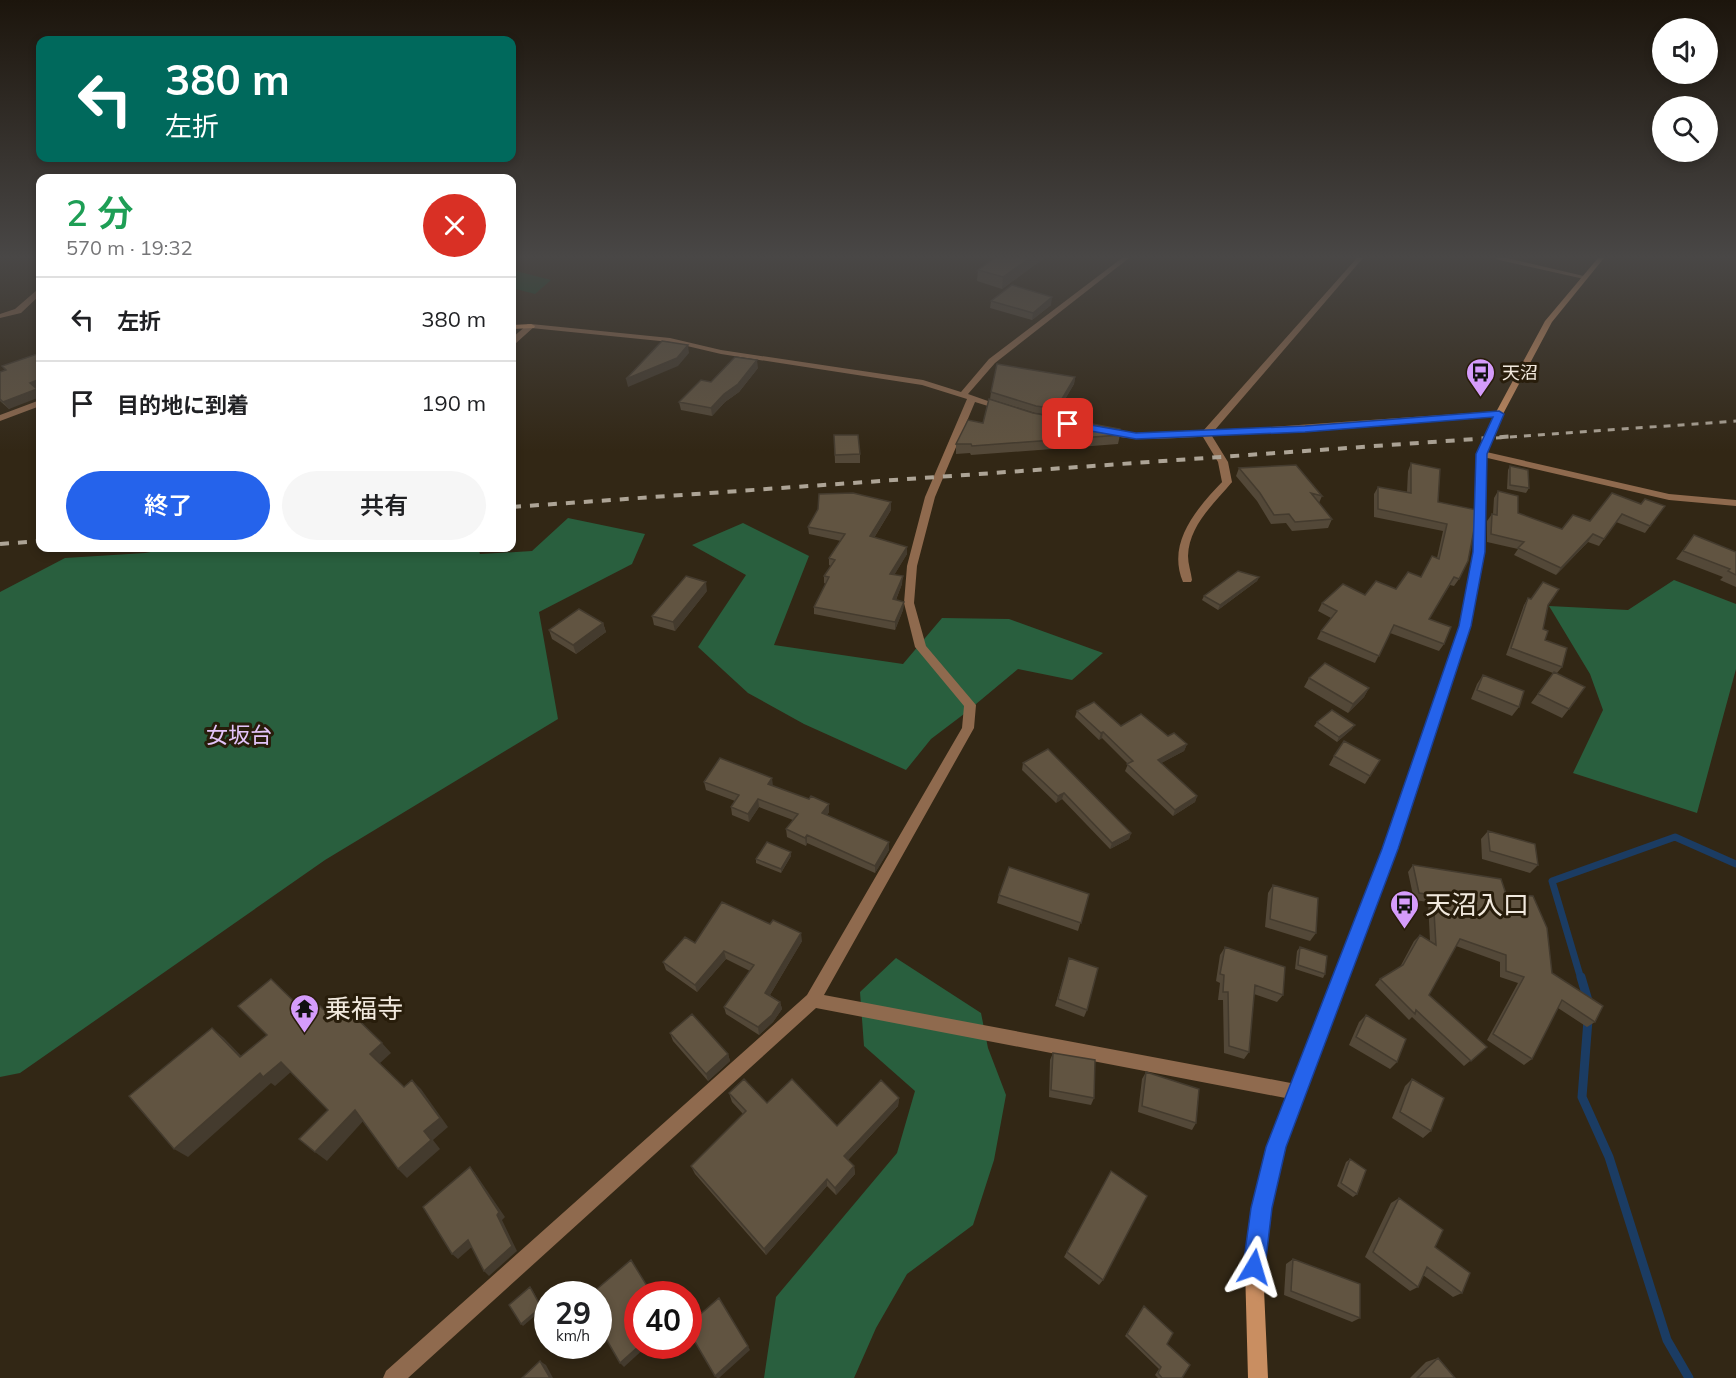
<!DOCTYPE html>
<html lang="ja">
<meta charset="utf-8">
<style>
:root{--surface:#fff;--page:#f6f6f6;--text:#202124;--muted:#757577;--line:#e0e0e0;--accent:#2563eb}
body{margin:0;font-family:Mulish,"Noto Sans JP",sans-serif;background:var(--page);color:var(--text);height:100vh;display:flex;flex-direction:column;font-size:22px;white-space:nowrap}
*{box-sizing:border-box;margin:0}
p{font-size:20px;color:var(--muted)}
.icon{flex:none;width:33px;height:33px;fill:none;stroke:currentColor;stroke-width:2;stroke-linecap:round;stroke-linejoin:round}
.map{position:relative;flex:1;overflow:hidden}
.sheet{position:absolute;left:36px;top:174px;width:480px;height:378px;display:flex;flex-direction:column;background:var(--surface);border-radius:12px;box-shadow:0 3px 9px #0003}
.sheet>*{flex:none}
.guide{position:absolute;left:36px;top:36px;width:480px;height:126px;border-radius:12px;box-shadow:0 3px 9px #0003;background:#00695c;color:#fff;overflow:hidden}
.controls{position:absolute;left:1652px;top:18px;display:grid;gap:12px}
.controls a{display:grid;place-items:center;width:66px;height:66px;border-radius:50%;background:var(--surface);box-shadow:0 3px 9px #0003;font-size:30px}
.speed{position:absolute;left:534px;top:1281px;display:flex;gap:12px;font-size:30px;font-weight:700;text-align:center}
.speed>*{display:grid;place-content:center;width:78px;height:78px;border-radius:50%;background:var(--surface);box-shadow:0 3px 9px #0003;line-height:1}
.speed small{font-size:15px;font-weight:400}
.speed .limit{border:9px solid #d22;background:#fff;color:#111}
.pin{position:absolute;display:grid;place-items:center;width:51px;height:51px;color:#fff;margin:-26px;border-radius:12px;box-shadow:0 3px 9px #0006}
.me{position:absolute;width:66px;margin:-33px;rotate:7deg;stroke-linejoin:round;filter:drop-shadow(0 0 4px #0008)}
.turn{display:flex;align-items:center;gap:21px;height:126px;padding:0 30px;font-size:27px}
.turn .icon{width:78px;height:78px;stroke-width:2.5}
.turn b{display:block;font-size:42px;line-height:51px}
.round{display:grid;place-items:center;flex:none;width:63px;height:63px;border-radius:32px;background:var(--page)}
.summary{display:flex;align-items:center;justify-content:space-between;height:102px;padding:0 30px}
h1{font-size:36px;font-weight:600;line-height:45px;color:#1e9e55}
.cta{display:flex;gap:12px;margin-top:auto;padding:12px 30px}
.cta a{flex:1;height:69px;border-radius:36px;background:var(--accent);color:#fff;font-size:24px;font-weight:600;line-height:69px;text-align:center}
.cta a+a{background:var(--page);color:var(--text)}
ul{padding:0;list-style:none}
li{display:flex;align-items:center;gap:18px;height:84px;padding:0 30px;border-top:2px solid var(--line)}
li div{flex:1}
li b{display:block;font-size:22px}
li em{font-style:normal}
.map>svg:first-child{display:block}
.green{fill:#104728}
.forest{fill:#295f3e}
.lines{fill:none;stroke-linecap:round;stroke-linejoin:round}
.stream-far1{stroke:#1b3c63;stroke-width:7}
.stream{stroke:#1b3c63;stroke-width:9}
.lane{fill:#8f6a4e;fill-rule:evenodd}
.street{fill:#8f6a4e;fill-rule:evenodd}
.secondary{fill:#c98e61;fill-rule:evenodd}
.rail-far1{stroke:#ada496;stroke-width:3;stroke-dasharray:7 7;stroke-linecap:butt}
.rail{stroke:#ada496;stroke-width:4;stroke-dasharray:9 9;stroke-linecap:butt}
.wall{fill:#534838}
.shaded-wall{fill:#443b2e}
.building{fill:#615441;stroke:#443b2e;stroke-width:1.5}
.route{fill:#2563eb;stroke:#184099;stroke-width:1.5}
.labels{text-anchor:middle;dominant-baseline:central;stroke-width:6;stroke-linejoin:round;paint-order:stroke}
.far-poi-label{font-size:18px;fill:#f1e9de;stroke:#281d0b;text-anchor:start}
.neighbourhood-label{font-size:22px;fill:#e3c4fa;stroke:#281d0b}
.near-poi-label{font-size:26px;fill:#f1e9de;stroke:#281d0b;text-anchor:start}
</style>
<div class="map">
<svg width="1736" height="1378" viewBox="0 0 1736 1378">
<rect width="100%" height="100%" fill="#322715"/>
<path class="green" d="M512,270l39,10 -16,14 -23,-6z"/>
<path class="forest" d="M568,518l77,16 -13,30 -93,48 19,107 -233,141 -305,213 -20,4v-485l65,-34 80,-5 28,-5h305l2,6 52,-3z
M743,523l66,33 -35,89 129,19 39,-46 67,1 94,34 -31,27 -54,-11 -54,45 -33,25 -25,31 -102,-46 -56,-31 -50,-46 48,-72 -54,-30z
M1674,580l62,24v65l-39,144 -124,-40 30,-63 -13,-36 -41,-68 79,4z
M896,958l85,55 7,35 18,47 -12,65 -21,65 -66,49 -31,54 -22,50h-90l12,-81 121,-144 18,-62 -51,-45 -4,-54z"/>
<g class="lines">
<path class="stream-far1" d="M1581,979l-29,-98 123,-44 61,27"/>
<path class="stream" d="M1581,977l8,27
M1588,1020l-6,77 27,60 58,183 22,38"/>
<path class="lane" d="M528,324l7,2 -20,18h-3v-6z
M1227,479l5,3c-18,22 -43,43 -44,74 0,8 3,16 4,24l-1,2h-8c-17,-40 15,-75 41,-102z"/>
<path class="street" d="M1122,258h7l-134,105 -27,31 37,13 -4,3 -26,-8 -40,95 -18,69 -3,37 12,43 50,59 -2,23 -150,267 472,89 6,2 2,6 -2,6 -6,2 -480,-92 -408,370h-25l3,-7 421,-376 155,-267 2,-22 -49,-59 -11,-44 3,-37 18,-69 42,-98 -45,-14 -201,-31 -51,-12 -139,-14 -4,-2 4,-2 139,14 51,12 202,30 38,12 28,-33z
M1357,258h6l-149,173 285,-20 3,1v4l-290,20 16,26 4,20 -5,3 -5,-3 -4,-20 -15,-25c-24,0 -82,7 -101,-6l4,-3 30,5 67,-2z
M1496,258h11l81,19 -4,2 -85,-19z
M37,290h3v5l-19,18 -21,5v-4l15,-5z
M40,400v6l-40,15v-6z
M1482,451l187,43 67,6v6l-67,-6 -190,-44 -2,-2z"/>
<path class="secondary" d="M1598,258h6l-52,64 -49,92 -16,40 -3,98 -13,74 -74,223 -112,298 -15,61 -7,59 5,111h-20l-3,-111 7,-59 15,-61 116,-298 76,-223 15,-74 3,-98 18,-40 50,-93z
M531,324l4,2 -1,2 -22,1v-4z"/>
<path class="rail-far1" d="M1496,438l240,-17"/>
<path class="rail" d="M512,507l1005,-71
M0,544l40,-3"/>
</g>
<path class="wall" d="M1044,258l-42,31 -25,-8 1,-11z
M991,301l60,4 -19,15 -42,-12z
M2,366l36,24 -29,19 -9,-8v-29l5,-2z
M758,368l-19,24 -14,10 -13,14 -31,-6 -2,-8z
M1075,377l-1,7 -19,32 -20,-3 -45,-14 1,-7z
M1033,413l87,22 -2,9 -147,11 -1,-2 -14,1v-10l27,-21z
M834,435l26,19v9h-25z
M1411,463l27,39 39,29 -5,7 -13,41 -5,7 -4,-1 -21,34 15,25 -5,7 -49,-18 -15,30 -58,-24 4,-8 10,-13 -13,-7 4,-8 74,-14 25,-12 16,-19 6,-27 -69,-14v-23l4,-7 29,5 1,-21z
M1510,466l19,22 -3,5 -19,-4 1,-19z
M1239,468l83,28 -3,7 13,16 -4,9 -36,3 -6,-8 -15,1 -14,-23 -21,-25z
M1498,491l20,22 44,16 28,-8 51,-17 24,2 -20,27 -29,-11 -17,24 -11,-4 -32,33 -42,-20 4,-6 -31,-7v-21l5,-7h1l1,-16z
M891,510l-17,28 33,16 -13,21 8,9 -6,16 8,2 -1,8 -8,20 -81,-16v-7l12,-23 -2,-1v-7l7,-10 -2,-1v-7l12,-17 -32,-7 -1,-7z
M1694,535l42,17v35l-16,-7 3,-3 -47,-18z
M1259,577l-2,4 -39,29 -16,-10 2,-4z
M707,591l-32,40 -21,-6 -2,-9z
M1528,598l20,7 -5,24 2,11 17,27 -5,6 12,36 -7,9 -31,-15 22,-30 -47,-18 18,-50z
M603,623l3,9 -30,22 -24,-15 -3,-9z
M1483,675l36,32 -7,9 -41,-17 6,-15z
M1309,678l60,10 -5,9 -16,16 -44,-26z
M1077,711l44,15 47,10 19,8 -3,7 -23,12 36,33 -2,6 -22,14 -48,-45 3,-7 -26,-26 -3,2 -24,-23z
M1317,722l35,7 -15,13 -23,-16z
M1334,756l46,4 -15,24 -36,-19z
M1023,763l108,70 -2,6 -19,10 -48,-50 -6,4 -34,-33z
M704,782l69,4 36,13 20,5v8l-2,3 62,27v8l-14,23 -68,-30 -1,3 -19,-9 -1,-8 7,-9 -34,-13 -10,15 -17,-7 -1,-8 4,-6 -29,-11z
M1488,831l50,34 -8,8 -48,-14 -1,-20z
M791,852v4l-10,17 -25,-10v-4z
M1413,865l93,29 46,79 43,49 -8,5 -29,-19 -26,51 -8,6 -37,-25 31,-57 -18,-6v-15l-44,-16 -27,49 58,52 -23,19 -52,-49 -3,3 -34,-35 5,-6 20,-12 14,-26 6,-6 10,6 -2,-39 -14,-2 -6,-28z
M1273,885l43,48 -6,8 -45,-14 3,-34z
M1089,894l-11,37 -81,-28 2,-8z
M802,941l-32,54 10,7 2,7 -9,13 -14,13 -33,-21 -2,-7 26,-36 -24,-12 -29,33 -31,-22 -3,-8 32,-19z
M1225,947l58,48 -6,7 -23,-8 -5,58 -5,7 -20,-6 -1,-53h-5l2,-17 -4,-2 4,-26z
M1300,947l25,27 -2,4 -28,-9 2,-18z
M1069,958l18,52 -3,7 -29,-11z
M1366,1015l31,47 -7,7 -41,-24 10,-23z
M670,1033l58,21 2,7 -22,20 -35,-40z
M1053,1053l41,45 -3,7 -42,-8 1,-37z
M1146,1072l50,51 -4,7 -54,-18 4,-33z
M1412,1079l19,52 -8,7 -31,-20 13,-32z
M729,1093l38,10 70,23 62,-28 -1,8 -50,54 6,6 1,8 -19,21 -9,-9 -61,69 -71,-81 -4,-8 52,-52 -11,-12z
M1350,1159l7,35 -4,3 -16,-11 9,-24z
M1111,1171l-8,109 -4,5 -35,-28z
M1399,1198l36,49 27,46 -9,4 -30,-22 -5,12 -8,4 -45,-34 26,-54z
M1293,1259l67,59 -8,4 -68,-27 2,-31z
M1144,1306l23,38 15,34h-24l-3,-3 4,-6 -34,-33z
M1438,1358l17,20h-45l16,-16z"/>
<path class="shaded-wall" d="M1030,258h14l-42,31 1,-12z
M1052,297l-1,8 -19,15 1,-7z
M688,345l1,8 -11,13 -50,21 -2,-8z
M757,360l1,8 -19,24 -14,10 -13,14 -1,-8 13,-14z
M1075,377l-1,7 -19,32 1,-7z
M40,379v10l-2,1 2,4v3l-31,12 -6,-7 27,-19z
M891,502v8l-21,34v-8z
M1593,534l-5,8 -32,33 5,-7z
M907,547v7l-17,28v-8z
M903,576l-1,8 -9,23v-8z
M1259,577l-2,4 -39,29 2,-5z
M706,582l1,9 -32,40 -2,-9z
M904,602l-1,8 -8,20v-8z
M603,623l3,9 -30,22 -3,-9z
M1369,688l-5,9 -16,16 5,-9z
M1355,725l-3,4 -15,13 2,-5z
M1103,732l-1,6 -3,2 2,-7z
M1187,744l-3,7 -28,15 2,-6z
M772,778l1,8 -5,-2z
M1064,793l-2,6 -6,4 2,-7z
M1197,796l-2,6 -22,14 2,-6z
M758,799l1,8 -10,15 -1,-8z
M829,804v8l-6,9 -1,-8z
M1131,833l-2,6 -19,10 2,-6z
M807,835v8l-1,3 -1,-8z
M889,842v8l-14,23v-7z
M791,852v4l-10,17v-4z
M801,933l1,8 -35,59 -2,-7z
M724,951l2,8 -29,33 -2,-7z
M780,1002l2,7 -9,13 -14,13 -1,-8z
M212,1028l12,10 28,29 -12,-10z
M382,1043l9,10 -12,11 -9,-10z
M728,1054l2,7 -22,20 -2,-7z
M281,1062l11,9 -17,15 -4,-3 -83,74 -14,-8 86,-76z
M412,1080l9,9 27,38 -15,13 7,9 -33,29 -9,-9 26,-38z
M899,1098l-1,8 -53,57 -1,-7z
M355,1110l10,9 -38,42 -12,-9z
M854,1166l1,8 -19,21 -1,-7z
M470,1167l5,6 30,44 -3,3 15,31 -28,25 -5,-5 13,-56z
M827,1179v7l-61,69 -2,-6z
M468,1240l6,5 -16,14 -6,-5z
M530,1287l2,2 11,20 -20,17 -2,-2z
M639,1346h8l-23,21 -4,-4z
M748,1346l2,4 -31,28h-2l-2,-2z
M540,1361l6,4 7,13h-3z"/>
<path class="building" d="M995,258h35l-27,19 -25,-7z
M1012,285l40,12 -19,16 -42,-12z
M662,341l26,4 -11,13 -51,21z
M37,354l3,3v22l-10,4 7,6 -34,13 -3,-3v-27l6,-2 -4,-4z
M735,357l22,3 -19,24 -14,10 -13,14 -32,-6 22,-22 10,2z
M997,364l78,13 -19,32 -20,-3 -45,-14z
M989,399l44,14 87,16v6l-148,11 -1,-2h-15l12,-24 15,3z
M834,435h24l2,19 -25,1z
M1411,463l29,6 -2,33 39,8v21l-3,-1 -6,31 -9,18 -5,-2 -25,42 22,8 -7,17 -50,-19 -15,31 -58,-25 16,-20 -15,-8 21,-19 22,11 11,-14 20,8 12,-17 13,5 11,-21 7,3 8,-35 -69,-15v-22l33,6z
M1296,465l26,31 -11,-3 21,26 -37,3 -6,-8 -15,1 -14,-22 -21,-25z
M1510,466l18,4 1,18 -19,-3z
M1498,491l20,5v17l44,16 11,-14 17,6 22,-28 29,11 4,-5 20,7 -15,20 -28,-12 -18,25 -11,-5 -32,34 -43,-20 6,-6 -33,-8 1,-20 5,1z
M853,493l38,9 -21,34 37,11 -17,27 13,2 -10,23 11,3 -9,20 -81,-15 15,-30 -5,-1 11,-16 -6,-2 16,-24 -37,-7 10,-18 1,-15z
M1694,535l42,17v23l-8,-4 2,-2 -47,-18z
M1238,571l21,6 -39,28 -16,-9z
M686,576l20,6 -33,40 -21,-6z
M1543,582l16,7 -11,16 -5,24 5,2 -3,9 22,8 -5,19 -51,-19 17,-50 3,1z
M579,609l24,14 -30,22 -24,-15z
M1325,663l44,25 -16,16 -44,-26z
M1554,672l31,15 -16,22 -31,-15z
M1483,675l41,16 -5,16 -42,-17z
M1094,702l27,24 20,-12 27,22 6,-3 13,11 -29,16 39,36 -22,14 -48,-46 6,-3 -30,-29 -2,1 -24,-22z
M1332,710l23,15 -16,12 -22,-15z
M1344,741l36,19 -10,16 -36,-20z
M1048,749l83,84 -19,10 -48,-50 -6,3 -35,-33z
M720,758l52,20 -4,6 41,15 2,-3 18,8 -7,9 67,29 -14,24 -68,-31 -2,3 -19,-9 12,-15 -40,-15 -10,15 -17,-7 8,-12 -35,-13z
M1488,831l47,13 3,21 -48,-14z
M767,842l24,10 -10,17 -25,-10z
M1413,865l88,14 5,15 27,2 14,32 5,45 51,33 -8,16 -33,-22 -30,59 -39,-25 31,-57 -18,-6v-16l-46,-16 -31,56 58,52 -16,14 -55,-51 -1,4 -35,-35 23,-14 17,-30 16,10 -3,-50 -14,-2z
M1009,867l80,27 -8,29 -82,-28z
M1273,885l45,13 -2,35 -46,-14z
M722,902l48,22 3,-4 28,13 -36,60 15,9 -8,13 -14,12 -34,-20 30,-42 -30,-14 -29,34 -32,-23 22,-25 10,6z
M1225,947l60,20 -2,28 -28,-10 -6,67 -20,-6 -1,-54h-5l1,-17 -4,-1z
M1300,947l27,9 -2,18 -27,-9z
M1069,958l29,10 -11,42 -29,-11z
M271,979l38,37 11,-10 13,13 13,-11 36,35 -12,11 34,33 8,-7 28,38 -16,13 7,9 -33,29 -43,-59 -40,42 -16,-13 29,-29 -47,-48 -18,15 -3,-4 -86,76 -45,-53 83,-68 28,29 27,-22 -29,-29z
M692,1014l36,40 -22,20 -36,-41z
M1366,1015l40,24 -9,23 -41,-25z
M1053,1053l42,7 -1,38 -43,-8z
M1146,1072l53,17 -3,34 -54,-17z
M744,1079l23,24 25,-24 45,47 44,-46 18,18 -55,58 10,10 -19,22 -8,-9 -63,70 -73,-83 55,-55 -17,-18z
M1412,1079l32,19 -13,33 -31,-19z
M1350,1159l16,11 -9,24 -16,-11z
M470,1167l29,45 -2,3 15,31 -28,25 -16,-31 -16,14 -29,-47z
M1111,1171l36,25 -44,84 -36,-28z
M1399,1198l44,32 -8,17 35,26 -8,20 -35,-26 -9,20 -45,-35z
M1293,1259l67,25v34l-69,-27z
M631,1260l21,34h-14v52h1l-19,17 -22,-38v-31h-7z
M530,1287l11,20 -20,17 -12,-19z
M719,1298l29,48 -33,30 -27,-46v-5z
M1144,1306l29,27 -6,11 23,21 -8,13h-20l-4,-5 3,-6 -34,-33z
M1438,1358l17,20h-38z
M540,1361l10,17h-28z"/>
<linearGradient id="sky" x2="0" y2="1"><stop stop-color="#1c150c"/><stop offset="0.57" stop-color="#494746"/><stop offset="1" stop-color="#494746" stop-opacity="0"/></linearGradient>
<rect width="1736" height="451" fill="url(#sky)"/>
<path class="route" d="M1499,411l5,3 -17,40 -2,98 -14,74 -73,223 -112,298 -14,61 -7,59 -3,8 -8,3 -8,-3 -3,-8 8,-59 15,-61 116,-298 77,-223 14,-74 3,-98 17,-37 -188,15 -169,7 -68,-12 -5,-3 5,-3 68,12 169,-7z"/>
<defs>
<symbol id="bus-pin" viewBox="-11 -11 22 30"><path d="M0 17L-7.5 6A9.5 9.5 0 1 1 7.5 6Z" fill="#d59cfb" stroke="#281d0b"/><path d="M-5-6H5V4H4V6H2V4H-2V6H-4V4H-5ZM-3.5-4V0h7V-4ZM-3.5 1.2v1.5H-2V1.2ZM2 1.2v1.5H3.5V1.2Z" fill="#111"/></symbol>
<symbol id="temple-pin" viewBox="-11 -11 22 30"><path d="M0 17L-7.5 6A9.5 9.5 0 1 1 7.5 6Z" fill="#d59cfb" stroke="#281d0b"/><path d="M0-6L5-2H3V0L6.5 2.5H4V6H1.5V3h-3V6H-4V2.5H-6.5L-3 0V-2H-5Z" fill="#111"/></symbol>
</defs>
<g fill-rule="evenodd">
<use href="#bus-pin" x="1464" y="356" width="33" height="45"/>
<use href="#bus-pin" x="1388" y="888" width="33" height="45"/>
<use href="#temple-pin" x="288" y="992" width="33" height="45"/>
</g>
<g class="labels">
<g class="far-poi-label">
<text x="1502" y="372">天沼</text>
</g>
<g class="neighbourhood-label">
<text x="239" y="735">女坂台</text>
</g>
<g class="near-poi-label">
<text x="1425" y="904">天沼入口</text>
<text x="325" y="1008">乗福寺</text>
</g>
</g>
</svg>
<div class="controls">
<a><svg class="icon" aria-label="sound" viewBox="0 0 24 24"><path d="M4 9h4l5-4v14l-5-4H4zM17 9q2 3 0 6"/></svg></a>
<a><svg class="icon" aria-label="search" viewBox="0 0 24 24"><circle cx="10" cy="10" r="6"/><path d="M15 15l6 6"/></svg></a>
</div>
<div class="speed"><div>29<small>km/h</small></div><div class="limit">40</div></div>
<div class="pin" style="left:1068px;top:424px;background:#d93025"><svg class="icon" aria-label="arrive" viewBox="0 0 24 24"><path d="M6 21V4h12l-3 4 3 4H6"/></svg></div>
<svg class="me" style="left:1254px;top:1267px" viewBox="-20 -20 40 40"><path d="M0-17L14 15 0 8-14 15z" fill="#2563eb" stroke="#fff" stroke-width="4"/></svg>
<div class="guide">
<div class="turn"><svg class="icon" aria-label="left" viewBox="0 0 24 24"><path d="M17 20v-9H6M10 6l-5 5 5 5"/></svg><div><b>380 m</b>左折</div></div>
</div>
<section class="sheet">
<div class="summary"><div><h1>2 分</h1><p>570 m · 19:32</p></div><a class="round" style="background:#d93025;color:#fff"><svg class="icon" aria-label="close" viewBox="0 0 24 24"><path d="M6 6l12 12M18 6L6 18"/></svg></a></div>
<ul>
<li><svg class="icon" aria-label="left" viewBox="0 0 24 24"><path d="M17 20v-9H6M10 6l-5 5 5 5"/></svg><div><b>左折</b></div><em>380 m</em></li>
<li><svg class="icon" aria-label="arrive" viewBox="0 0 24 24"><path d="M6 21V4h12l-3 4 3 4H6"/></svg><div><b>目的地に到着</b></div><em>190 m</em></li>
</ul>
<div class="cta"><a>終了</a><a>共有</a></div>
</section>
</div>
